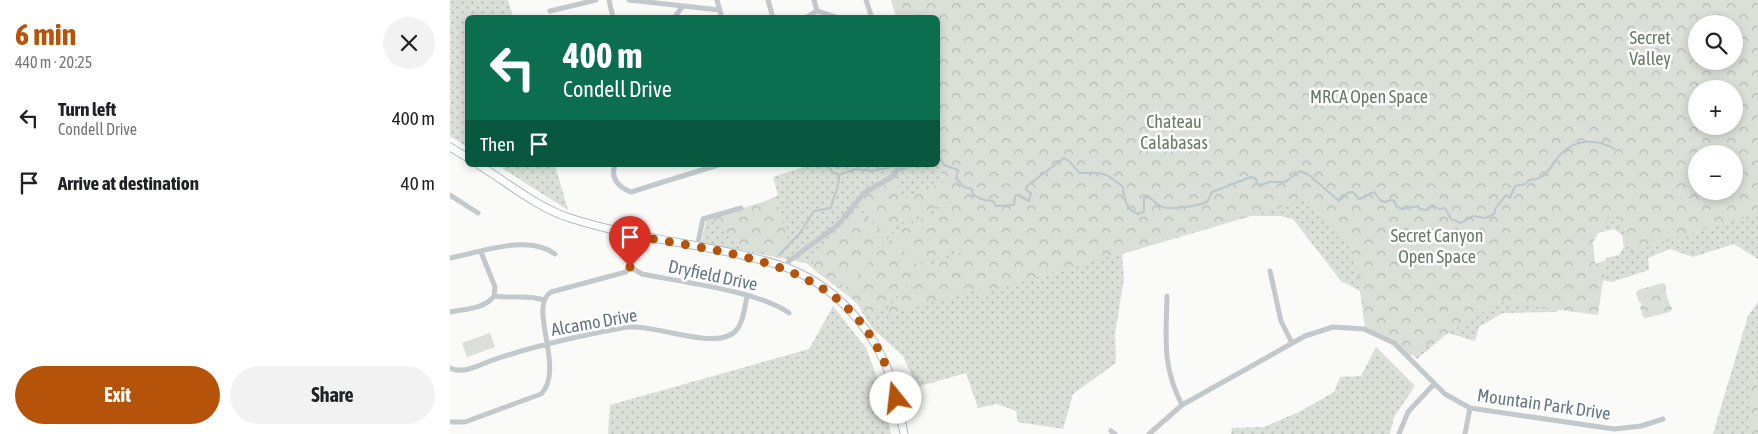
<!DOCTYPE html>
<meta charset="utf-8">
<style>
:root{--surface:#fff;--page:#f2f2f2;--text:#202124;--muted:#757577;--accent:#b45309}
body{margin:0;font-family:"Asap Condensed",sans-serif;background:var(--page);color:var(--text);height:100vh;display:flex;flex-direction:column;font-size:19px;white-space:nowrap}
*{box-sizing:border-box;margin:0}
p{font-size:16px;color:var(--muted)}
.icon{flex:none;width:28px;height:28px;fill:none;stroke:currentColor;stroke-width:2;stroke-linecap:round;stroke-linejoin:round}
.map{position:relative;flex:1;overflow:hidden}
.panel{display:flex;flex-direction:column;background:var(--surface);width:450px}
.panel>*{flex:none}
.guide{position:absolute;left:15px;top:15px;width:475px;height:152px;border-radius:8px;box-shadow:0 2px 8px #0003;background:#0b6e4f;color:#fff;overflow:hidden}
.controls{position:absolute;left:1238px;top:15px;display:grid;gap:10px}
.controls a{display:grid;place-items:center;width:55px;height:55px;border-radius:50%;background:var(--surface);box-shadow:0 2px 8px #0003;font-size:25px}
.pin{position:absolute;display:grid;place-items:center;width:42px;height:42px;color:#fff;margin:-51px -21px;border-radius:50% 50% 50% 0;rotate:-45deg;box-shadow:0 0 5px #0007}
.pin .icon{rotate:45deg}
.me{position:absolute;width:55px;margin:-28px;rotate:344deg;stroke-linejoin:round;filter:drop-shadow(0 0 4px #0008)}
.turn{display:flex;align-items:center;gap:18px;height:105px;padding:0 15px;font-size:22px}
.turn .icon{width:65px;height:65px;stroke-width:2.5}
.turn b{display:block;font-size:35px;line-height:42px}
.then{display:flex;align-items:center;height:48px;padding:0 15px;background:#0003;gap:10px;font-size:19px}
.round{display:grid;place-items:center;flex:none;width:52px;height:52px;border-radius:26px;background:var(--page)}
.headline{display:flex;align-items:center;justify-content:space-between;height:85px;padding:0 15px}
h1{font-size:30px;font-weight:700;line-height:38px;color:var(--accent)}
.cta{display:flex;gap:10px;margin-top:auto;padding:10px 15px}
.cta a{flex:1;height:58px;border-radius:30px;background:var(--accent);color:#fff;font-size:20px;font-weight:700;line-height:58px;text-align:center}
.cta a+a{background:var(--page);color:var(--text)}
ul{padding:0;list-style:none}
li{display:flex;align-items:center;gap:15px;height:65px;padding:0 15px}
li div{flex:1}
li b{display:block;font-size:19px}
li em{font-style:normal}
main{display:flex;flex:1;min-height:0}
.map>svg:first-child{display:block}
.grass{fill:url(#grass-dots);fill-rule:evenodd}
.park{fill:url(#park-crowns);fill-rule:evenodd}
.pitch{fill:#dadfd7}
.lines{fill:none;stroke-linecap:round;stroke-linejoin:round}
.stream{stroke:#bbc7cb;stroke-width:2}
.secondary-casing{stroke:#b3babf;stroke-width:9}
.street{stroke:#c3c8cc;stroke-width:5}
.secondary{stroke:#fff;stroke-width:7}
.route{stroke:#b45309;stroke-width:9;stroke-dasharray:0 16.2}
.labels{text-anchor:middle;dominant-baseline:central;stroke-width:5;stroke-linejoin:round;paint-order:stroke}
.park-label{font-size:18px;fill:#687a64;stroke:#fff}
.street-label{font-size:18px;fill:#657683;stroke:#fff}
</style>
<main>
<section class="panel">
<div class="headline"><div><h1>6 min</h1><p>440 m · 20:25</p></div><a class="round"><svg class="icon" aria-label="close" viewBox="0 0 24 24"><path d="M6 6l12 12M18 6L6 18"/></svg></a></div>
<ul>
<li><svg class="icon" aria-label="left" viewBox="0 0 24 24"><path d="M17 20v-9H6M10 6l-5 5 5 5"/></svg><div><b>Turn left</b><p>Condell Drive</p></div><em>400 m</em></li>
<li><svg class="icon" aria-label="arrive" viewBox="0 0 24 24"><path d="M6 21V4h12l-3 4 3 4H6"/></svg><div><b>Arrive at destination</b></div><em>40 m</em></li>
</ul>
<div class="cta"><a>Exit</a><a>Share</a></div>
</section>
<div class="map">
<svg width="1308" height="434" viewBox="0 0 1308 434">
<defs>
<pattern id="grass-dots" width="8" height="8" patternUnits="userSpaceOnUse" patternTransform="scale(1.25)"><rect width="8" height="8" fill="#dadfd7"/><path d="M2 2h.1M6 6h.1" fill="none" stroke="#b4b9b4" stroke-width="1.8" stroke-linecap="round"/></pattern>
<pattern id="park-crowns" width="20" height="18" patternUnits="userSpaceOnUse" patternTransform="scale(1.25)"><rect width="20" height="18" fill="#dadfd7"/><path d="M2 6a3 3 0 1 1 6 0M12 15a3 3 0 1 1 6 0" fill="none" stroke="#b4b9b4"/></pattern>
</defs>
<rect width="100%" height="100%" fill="#fafaf8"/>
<path class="grass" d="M0,0h58l5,17 -45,1 -1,129 -17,-11z
M1308,0v259l-24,-15 -41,13 -23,-8 -22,9 1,12 -37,12 -12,-2 6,-22 13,-3 5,-8 -2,-12 -8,-6 -16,4 -8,-2 -9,45 -24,36 -54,1 -24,14 -4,14 -27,-8 -31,26 -22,-23 -30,-9 -5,-36 -19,-10 -48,-62 -12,-3h-30l-129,38 2,25 -9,55 1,29 -43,31 -10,35 -45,-7 -2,-11 -19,-7 -19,4 -12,-35 -49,14 -14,-31 -31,-28 -16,-26 -50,-39 -105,-20 5,-22 48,-14 24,-12 -5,-18 28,-9v-3h137v-147zM1246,24h38v37h-38zM1246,89h38v37h-38zM1246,154h38v37h-38z
M47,165h58l13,45z
M1308,302v132h-45l35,-118z
M383,306l33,42 16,42 9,44h-283l2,-29 199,-56z
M926,347l39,39 -21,31 -4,17h-159l1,-6 32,-1 37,-16 33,-19 6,-15 21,-1z"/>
<path class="park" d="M441,0h867v213l-128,39 -11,-38 -11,3 -15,25 2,22 11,-4 -8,55 -98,-13 -92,55 -18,-15 -24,-11 1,-7 -14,-80 -48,-44 -326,94 -2,-5 -98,29 46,-50 41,-18 -2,-4 -41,19 -30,-29 8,-8 51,-23 -1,-4 -52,23 -8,10 -33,-31 8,-9 29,-15 9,20 41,-18 -7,-25v-138l-42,-1zM1246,24h38v37h-38zM1246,89h38v37h-38zM1246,154h38v37h-38z
M325,198l14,46 -10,4 -6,6 -27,-5 -37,-30z
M406,207l32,30 -48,51 -26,-18 -1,-9 21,-30 18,-13z
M440,239l31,29 -49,52 -28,-30z
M1212,283l3,1 2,13 5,12 -2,3 -24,6 -3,-1 -3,-10 2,-3 -3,-2 -3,-9 2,-3z
M1300,380h8v54h-9z"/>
<path class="pitch" d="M40,333l5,14 -28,10 -5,-14z"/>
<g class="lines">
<path class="stream" d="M488,158h2l4,7 14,5 -2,8 8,9 8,2 1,6 11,5 9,1 3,5 18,-1 1,-9 3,-1 11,6 2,-8 -5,-3 1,-4 37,-28c8,3 9,10 16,15 23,-1 25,-1 43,14 1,12 3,23 15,27l6,-2v-14l4,-2c4,3 8,8 12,10 8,5 37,0 47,-4l5,-10 39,-15 5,2 1,5 5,1 7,-3h16l15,-11 9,4 30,26 10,-9h4l6,7 15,-7 6,8 5,2 6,-2 3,1 3,6 5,2 16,-3 2,3 7,1 6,-5 6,4 6,-1 6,11 10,4 12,-7 13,2 8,-4 1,-5 11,-14 4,3 5,-12 11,-2 3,-4c20,-1 20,-14 32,-26 15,-16 36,-15 54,-5
M379,165l3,7 7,3
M329,255l21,-22 14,-22 17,-3c2,-12 9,-21 8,-33l17,-6 16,2 20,-4"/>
<defs>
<path id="secondary" d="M0,147l18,11
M29,165c29,18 59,43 91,53 70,23 147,26 215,49 44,16 80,52 99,94 11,23 15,49 20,73"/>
</defs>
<use href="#secondary" class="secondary-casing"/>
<path class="street" d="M159,0l4,18
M179,0l91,10
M267,0l5,18
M318,0l5,18
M364,0l3,11
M416,0l6,18
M100,11l46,-11
M224,18l8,-11
M355,18l12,-7 22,7
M165,165c-5,14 4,22 16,27l87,-27
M449,169l12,-4
M0,195l28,18
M247,247l6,-28 38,-11
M31,252l14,35 -1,9
M0,258c31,-6 78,-24 105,-4
M180,267l12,7c38,8 117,17 147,39
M336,268l3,-7 49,-36 26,-32 31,-18 4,-10
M820,271l11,50 11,22
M44,296c17,3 33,-2 50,4
M717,296c-1,43 -5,70 15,109
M0,312c14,-3 35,-3 44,-16
M0,368c13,6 28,-2 40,-7 43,-15 88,-25 132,-33 31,-7 98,27 116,0 6,-9 7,-22 9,-32
M0,422h15l76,-28c25,-25 -14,-87 10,-102l75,-20 7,-12 4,-24
M661,431l4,3
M699,434l33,-29 123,-69 28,-9 31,2 30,14 51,51 25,14 144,21 27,-3 22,-7
M949,434l9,-22 26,-28
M1015,434l5,-26"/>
<use href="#secondary" class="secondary"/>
</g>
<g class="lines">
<path class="route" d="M180,267l3,-7 4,-24c113,21 227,28 259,162"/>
</g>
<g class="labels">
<g class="park-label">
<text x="1200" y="37">Secret<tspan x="1200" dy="21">Valley</tspan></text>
<text x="919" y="96">MRCA Open Space</text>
<text x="724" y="121">Chateau<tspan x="724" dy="21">Calabasas</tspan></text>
<text x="987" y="235">Secret Canyon<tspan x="987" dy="21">Open Space</tspan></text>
</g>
<g class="street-label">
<text transform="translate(263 275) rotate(12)">Dryfield Drive</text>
<text transform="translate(144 322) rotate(-10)">Alcamo Drive</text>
<text transform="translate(1094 404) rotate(8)">Mountain Park Drive</text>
</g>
</g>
</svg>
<div class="controls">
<a><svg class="icon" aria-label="search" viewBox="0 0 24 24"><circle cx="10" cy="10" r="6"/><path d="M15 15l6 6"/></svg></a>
<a>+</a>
<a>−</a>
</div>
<div class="pin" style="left:180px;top:267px;background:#d93025"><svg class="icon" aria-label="arrive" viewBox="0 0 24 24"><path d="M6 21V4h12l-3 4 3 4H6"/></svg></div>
<svg class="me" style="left:446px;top:398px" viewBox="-20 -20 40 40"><circle r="19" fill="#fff"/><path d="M0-13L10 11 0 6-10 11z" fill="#b45309"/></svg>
<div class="guide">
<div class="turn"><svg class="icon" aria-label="left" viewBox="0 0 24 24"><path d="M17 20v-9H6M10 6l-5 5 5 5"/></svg><div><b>400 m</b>Condell Drive</div></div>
<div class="then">Then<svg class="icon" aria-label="arrive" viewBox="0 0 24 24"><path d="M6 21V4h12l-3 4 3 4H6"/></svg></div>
</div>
</div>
</main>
